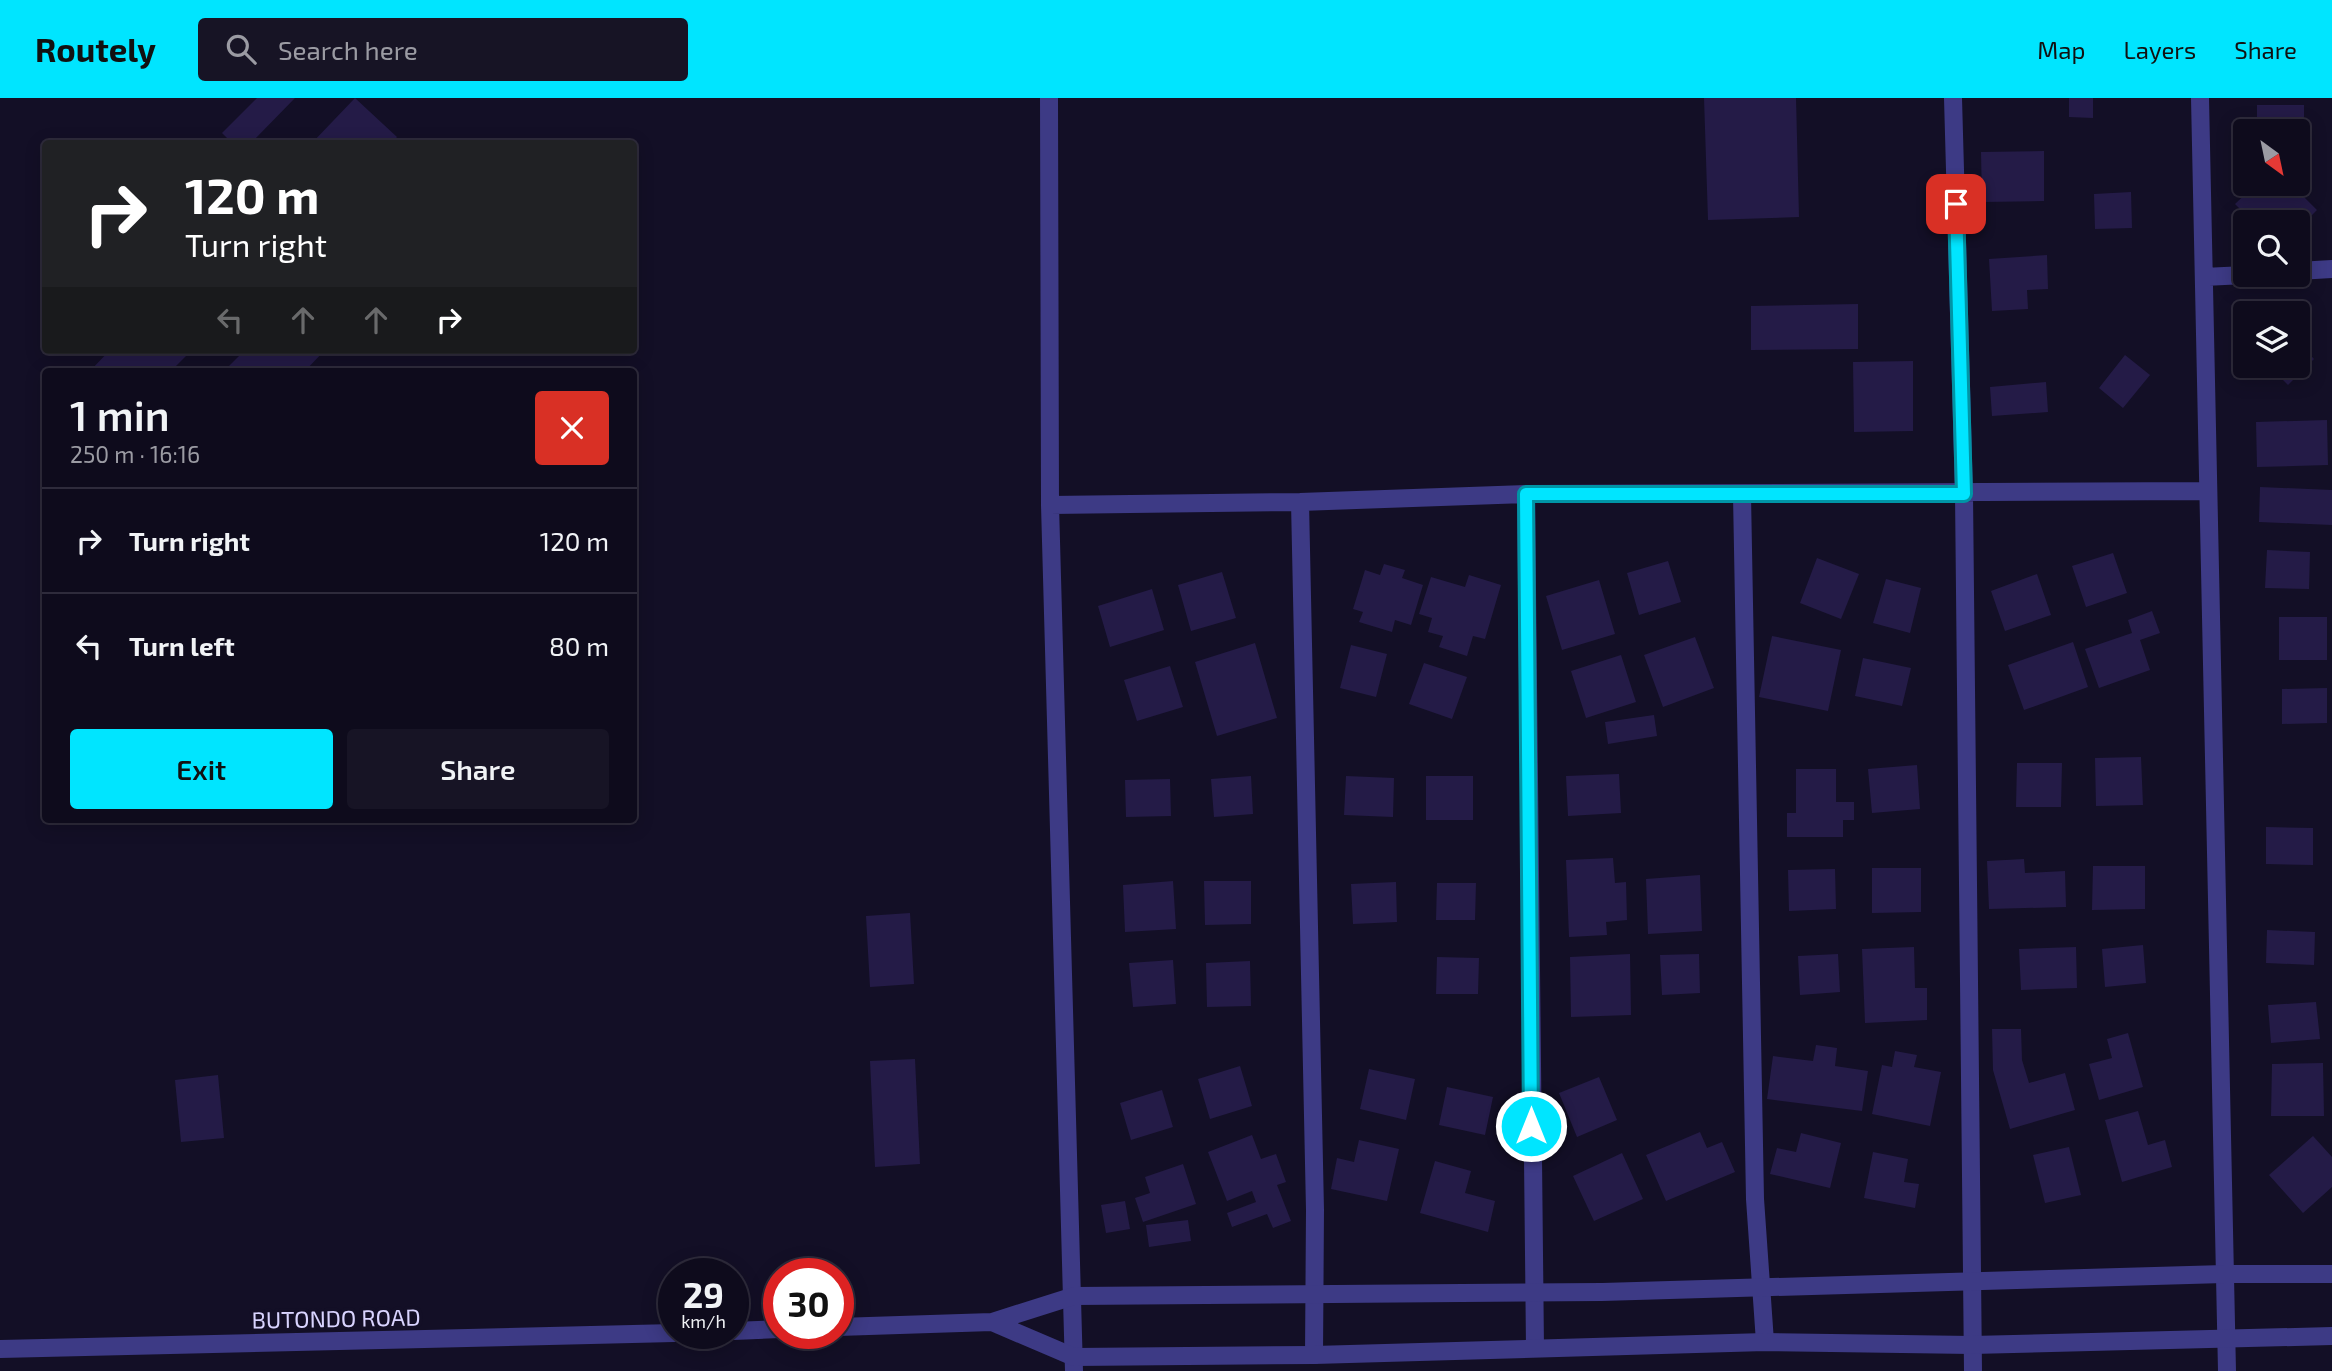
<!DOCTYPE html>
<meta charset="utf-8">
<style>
:root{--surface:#0e0b1c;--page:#171425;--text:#f1f3f6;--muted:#9b9ba3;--line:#2e2b3b;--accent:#00e5ff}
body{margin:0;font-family:"Exo 2",sans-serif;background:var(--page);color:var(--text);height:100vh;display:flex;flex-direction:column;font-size:26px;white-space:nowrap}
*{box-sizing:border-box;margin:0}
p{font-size:23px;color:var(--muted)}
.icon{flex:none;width:38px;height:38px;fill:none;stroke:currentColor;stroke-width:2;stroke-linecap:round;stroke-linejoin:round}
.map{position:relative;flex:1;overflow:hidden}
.panel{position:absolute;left:42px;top:270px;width:595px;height:455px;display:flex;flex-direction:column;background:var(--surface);border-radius:7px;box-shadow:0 4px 18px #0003,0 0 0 2px var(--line)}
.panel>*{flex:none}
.hud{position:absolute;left:42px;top:42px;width:595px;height:214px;border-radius:7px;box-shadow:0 4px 18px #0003,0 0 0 2px var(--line);background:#202124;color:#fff;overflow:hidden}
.needle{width:46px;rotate:147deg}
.controls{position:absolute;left:2233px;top:21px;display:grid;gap:14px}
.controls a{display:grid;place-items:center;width:77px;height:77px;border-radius:7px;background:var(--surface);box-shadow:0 4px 18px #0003,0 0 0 2px var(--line);font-size:35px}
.speed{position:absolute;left:658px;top:1160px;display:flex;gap:14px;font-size:35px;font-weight:700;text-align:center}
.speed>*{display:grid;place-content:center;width:91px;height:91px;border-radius:50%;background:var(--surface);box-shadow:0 4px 18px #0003,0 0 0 2px var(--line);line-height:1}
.speed small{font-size:18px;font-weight:400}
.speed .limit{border:10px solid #d22;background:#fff;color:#111}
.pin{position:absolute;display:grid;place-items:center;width:60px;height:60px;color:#fff;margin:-30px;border-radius:14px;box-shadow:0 4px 10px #0006}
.me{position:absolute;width:77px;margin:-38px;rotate:0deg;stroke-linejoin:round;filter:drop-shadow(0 0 5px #0008)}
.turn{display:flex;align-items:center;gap:24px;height:147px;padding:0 28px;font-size:32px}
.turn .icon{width:91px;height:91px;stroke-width:2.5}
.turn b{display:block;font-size:49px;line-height:60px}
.lanes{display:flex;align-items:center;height:66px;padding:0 28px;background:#0003;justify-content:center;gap:35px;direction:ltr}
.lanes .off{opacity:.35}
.round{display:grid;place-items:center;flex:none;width:74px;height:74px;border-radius:7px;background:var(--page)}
.head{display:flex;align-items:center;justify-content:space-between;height:119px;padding:0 28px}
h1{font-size:42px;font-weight:600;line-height:52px}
.button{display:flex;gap:14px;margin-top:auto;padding:14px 28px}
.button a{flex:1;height:80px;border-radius:7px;background:var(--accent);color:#111;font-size:28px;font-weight:600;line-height:80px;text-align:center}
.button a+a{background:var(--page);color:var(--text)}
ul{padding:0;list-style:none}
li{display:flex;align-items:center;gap:21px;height:105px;padding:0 28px;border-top:2px solid var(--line)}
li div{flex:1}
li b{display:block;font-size:26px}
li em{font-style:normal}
header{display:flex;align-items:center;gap:42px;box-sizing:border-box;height:98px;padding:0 35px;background:var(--accent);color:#111}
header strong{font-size:33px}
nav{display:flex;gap:38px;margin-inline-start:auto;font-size:24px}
.search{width:490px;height:63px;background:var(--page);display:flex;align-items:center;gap:18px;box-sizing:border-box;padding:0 24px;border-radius:7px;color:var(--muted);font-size:26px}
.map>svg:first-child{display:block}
.building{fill:#241b47}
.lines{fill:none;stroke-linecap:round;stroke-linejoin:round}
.minor{stroke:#3d3a85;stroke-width:18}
.tertiary{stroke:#3d3a85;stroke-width:18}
.route-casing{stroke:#0095a6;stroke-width:18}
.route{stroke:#00e5ff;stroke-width:12}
.labels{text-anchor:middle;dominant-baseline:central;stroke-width:7;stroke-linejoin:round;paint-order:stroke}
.street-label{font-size:23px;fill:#d9d4ff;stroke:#130f26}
</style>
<header>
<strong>Routely</strong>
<div class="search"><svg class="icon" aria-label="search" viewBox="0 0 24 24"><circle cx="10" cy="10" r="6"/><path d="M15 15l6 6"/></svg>Search here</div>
<nav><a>Map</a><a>Layers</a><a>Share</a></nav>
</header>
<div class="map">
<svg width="2332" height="1273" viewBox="0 0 2332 1273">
<rect width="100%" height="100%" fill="#130f26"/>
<path class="building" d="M257,0h38l-45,46h-22l2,-3 -8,-8z
M355,0l42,39 -6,7h-80z
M1704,0h92l3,119 -91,3z
M2069,0h24v20l-24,-1z
M2257,7h47v39h-6v-13h-41z
M2044,53v50l-62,1 -1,-50z
M2298,76l13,13 -8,9 14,14 -19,19v-7h-45l-18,-18 21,-20h42z
M2131,94l1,36 -37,1 -1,-35z
M2047,157l1,34 -21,1 1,19 -36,2 -3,-52z
M1858,206v45l-107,1v-44z
M2298,244l16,17 -26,26 -19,-19h29z
M110,252h82l-21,21h-81z
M245,252h80l-20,21h-81z
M2125,257l25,20 -27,33 -24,-20z
M1913,263v70l-59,1 -1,-70z
M2046,284l2,30 -56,4 -2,-29z
M2327,322l1,45 -71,2 -1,-45z
M2260,389l72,3v35l-73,-3z
M2267,452l43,2 -1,37 -44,-1z
M2113,455l14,40 -41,14 -14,-41z
M1817,460l42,16 -18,45 -41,-16z
M1668,463l13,41 -42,13 -12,-42z
M1384,466l21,6 -3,8 21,7 -12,40 -16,-5 -3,12 -33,-10 4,-10 -10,-3 12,-39 15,5z
M1222,474l14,46 -45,13 -13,-46z
M2037,476l14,41 -46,16 -14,-40z
M1469,477l32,10 -16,54 -12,-3 -6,20 -28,-9 4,-11 -15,-4 4,-14 -13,-4 12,-37 34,10z
M1886,481l35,9 -11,45 -37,-10z
M1599,482l16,54 -53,16 -16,-54z
M1152,491l12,41 -54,17 -12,-41z
M2152,513l8,22 -20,7 10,30 -51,18 -14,-39 47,-16 -4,-13z
M2279,519h48v43h-48z
M1772,538l69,14 -13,61 -69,-14z
M1695,539l19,51 -51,19 -19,-52z
M2073,544l15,45 -64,23 -16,-45z
M1255,545l22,75 -60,18 -22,-74z
M1351,547l36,9 -11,43 -36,-9z
M1621,557l15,47 -50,16 -15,-47z
M1863,560l48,10 -9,38 -47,-10z
M1424,565l43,14 -15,42 -43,-15z
M1170,568l13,41 -46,14 -13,-41z
M2327,590v35l-45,1v-35z
M1654,617l3,21 -49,8 -3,-22z
M2141,659l2,48 -47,1 -1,-48z
M2017,665h45l-1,44h-45z
M1917,667l3,44 -48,4 -4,-44z
M1796,671h40v33h18v18h-11v17h-56v-24h9z
M1619,676l2,39 -53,3 -2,-40z
M1251,678l2,38 -39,3 -3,-38z
M1346,678l48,2 -1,39 -49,-2z
M1426,678h47v44h-47z
M1170,681l1,37 -45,1 -1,-37z
M2266,729l47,1v37l-47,-1z
M1613,760l2,25 11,-1 1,38 -21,2 1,13 -38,2 -3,-77z
M2024,761l1,14 40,-2 1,36 -77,2 -2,-48z
M2093,768h52v43l-53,1z
M1872,770h49v44l-49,1z
M1835,771l1,40 -47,2 -1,-41z
M1700,777l2,56 -54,3 -2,-55z
M1173,783l3,48 -51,3 -2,-47z
M1204,783h47v43l-46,1z
M1396,784l1,40 -44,2 -2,-40z
M1437,785h39l-1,37h-39z
M910,815l4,71 -44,3 -4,-71z
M2267,832l48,2 -1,33 -48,-2z
M2143,847l3,38 -41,4 -3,-38z
M1914,849l1,41h12v32l-62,3 -3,-74z
M2076,849l1,41 -56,2 -2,-41z
M1630,856l1,61 -60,2 -1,-60z
M1699,856l1,39 -38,2 -2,-40z
M1838,856l2,38 -40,3 -2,-39z
M1437,859l42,1 -1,36h-42z
M1173,862l3,44 -43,3 -4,-44z
M1250,863l1,45 -44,1 -1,-44z
M2316,904l4,37 -49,4 -3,-38z
M1992,931h29l1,31 7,23 36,-10 10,37 -65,19 -17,-59z
M2128,935l15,54 -44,13 -10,-36 23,-6 -5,-19z
M1816,947l21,3 -2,18 33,5 -6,40 -95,-12 6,-43 40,5z
M1895,953l22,4 -3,12 27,5 -11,54 -58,-12 10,-49 10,2z
M915,961l5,105 -45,3 -5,-106z
M2323,965l1,53h-53l1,-52z
M1240,968l12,40 -42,13 -12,-40z
M1369,971l46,10 -9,41 -46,-11z
M218,977l6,63 -43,4 -6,-62z
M1599,979l18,43 -40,17 -18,-44z
M1447,989l46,10 -8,38 -46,-10z
M1162,992l11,37 -42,13 -11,-37z
M2138,1013l10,34 17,-5 7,27 -50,15 -17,-62z
M1700,1034l7,16 15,-6 13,30 -69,29 -20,-46z
M1801,1035l40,10 -11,45 -60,-14 7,-26 19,4z
M1252,1037l9,24 15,-5 10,28 -9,3 14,36 -18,7 -6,-14 -35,13 -5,-14 29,-11 -4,-11 -25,10 -19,-49z
M2313,1038l19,21v30l-29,26 -34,-38z
M1359,1042l40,9 -12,52 -56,-12 6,-31 17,4z
M2069,1049l12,48 -36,8 -12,-48z
M1873,1054l35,7 -4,23 15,2 -4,24 -51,-10z
M1622,1055l21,46 -49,22 -21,-45z
M1435,1063l36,10 -6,22 30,8 -7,31 -68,-19z
M1183,1066l13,40 -53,18 -8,-24 15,-5 -5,-16z
M1125,1103l5,28 -24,4 -5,-28z
M1188,1122l3,21 -42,6 -3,-22z"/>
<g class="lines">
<path class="minor" d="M1049,0l1,407 24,866
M1953,0l11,396 9,877
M2200,0l27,1273
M2298,173l34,-2
M2204,179l41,-2
M1526,396l9,854
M1742,397l13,704 10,143
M1300,404l15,708 -1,145
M1050,407l250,-3 226,-8 682,-3"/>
<path class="tertiary" d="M992,1224l82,35 240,-2 451,-13 207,3 360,-9
M838,1229l154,-5 82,-26 528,-4 622,-18h108
M733,1233l46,-2
M0,1251l674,-16"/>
</g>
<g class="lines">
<defs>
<path id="route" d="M1531,1028l-5,-632h438l-8,-290"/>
</defs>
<use href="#route" class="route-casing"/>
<use href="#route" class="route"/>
</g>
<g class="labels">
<g class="street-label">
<text transform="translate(336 1220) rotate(-1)">BUTONDO ROAD</text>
</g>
</g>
</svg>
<div class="controls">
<a><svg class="needle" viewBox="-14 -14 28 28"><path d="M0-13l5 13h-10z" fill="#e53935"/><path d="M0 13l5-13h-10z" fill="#9b9ba3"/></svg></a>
<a><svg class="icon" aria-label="search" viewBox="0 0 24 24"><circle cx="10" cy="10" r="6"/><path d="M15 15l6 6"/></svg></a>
<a><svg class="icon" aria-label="layers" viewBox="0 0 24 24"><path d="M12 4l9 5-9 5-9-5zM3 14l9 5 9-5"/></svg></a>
</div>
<div class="speed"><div>29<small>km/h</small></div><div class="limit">30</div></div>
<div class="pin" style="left:1956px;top:106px;background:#d93025"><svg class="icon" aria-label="arrive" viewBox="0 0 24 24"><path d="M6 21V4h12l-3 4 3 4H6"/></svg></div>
<svg class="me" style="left:1531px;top:1028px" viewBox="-20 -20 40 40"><circle r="17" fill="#00e5ff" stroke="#fff" stroke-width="3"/><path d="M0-11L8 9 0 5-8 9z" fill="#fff"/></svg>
<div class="hud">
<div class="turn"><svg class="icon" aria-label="right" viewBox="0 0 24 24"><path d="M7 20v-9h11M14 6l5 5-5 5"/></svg><div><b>120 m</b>Turn right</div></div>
<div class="lanes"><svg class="icon off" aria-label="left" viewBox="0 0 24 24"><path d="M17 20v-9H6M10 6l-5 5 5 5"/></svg><svg class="icon off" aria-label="ahead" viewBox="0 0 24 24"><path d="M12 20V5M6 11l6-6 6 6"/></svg><svg class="icon off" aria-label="ahead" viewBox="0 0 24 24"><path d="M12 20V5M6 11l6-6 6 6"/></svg><svg class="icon" aria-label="right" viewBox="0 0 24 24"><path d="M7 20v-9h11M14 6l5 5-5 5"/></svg></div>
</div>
<section class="panel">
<div class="head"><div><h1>1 min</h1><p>250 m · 16:16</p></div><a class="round" style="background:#d93025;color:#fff"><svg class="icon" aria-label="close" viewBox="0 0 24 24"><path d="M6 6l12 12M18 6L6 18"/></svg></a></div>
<ul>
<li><svg class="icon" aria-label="right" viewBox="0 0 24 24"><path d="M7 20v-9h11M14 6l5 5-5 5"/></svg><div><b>Turn right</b></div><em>120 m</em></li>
<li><svg class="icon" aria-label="left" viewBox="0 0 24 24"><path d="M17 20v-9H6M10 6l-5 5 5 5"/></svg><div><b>Turn left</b></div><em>80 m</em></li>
</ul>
<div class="button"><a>Exit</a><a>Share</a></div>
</section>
</div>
